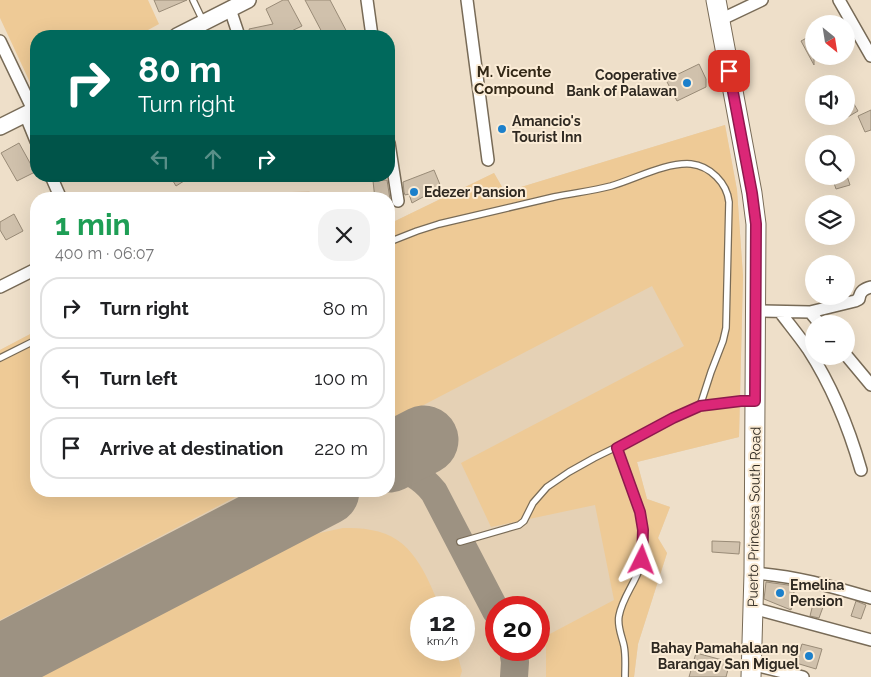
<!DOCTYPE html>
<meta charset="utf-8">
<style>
:root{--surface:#fff;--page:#f2f2f2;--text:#202124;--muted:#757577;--line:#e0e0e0}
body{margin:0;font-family:Raleway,sans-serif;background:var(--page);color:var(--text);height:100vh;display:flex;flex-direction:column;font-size:19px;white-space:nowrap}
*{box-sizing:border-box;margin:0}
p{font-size:16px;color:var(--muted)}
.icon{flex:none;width:28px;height:28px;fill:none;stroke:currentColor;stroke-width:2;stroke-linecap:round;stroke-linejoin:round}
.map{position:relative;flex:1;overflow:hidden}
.sheet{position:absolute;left:30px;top:192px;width:365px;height:305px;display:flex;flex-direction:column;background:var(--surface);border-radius:20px;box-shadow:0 5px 20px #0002}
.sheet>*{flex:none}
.top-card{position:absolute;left:30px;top:30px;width:365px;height:152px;border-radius:20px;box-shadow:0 5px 20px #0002;background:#00695c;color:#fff;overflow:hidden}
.needle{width:32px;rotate:150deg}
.fabs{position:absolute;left:805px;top:15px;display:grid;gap:10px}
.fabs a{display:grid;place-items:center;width:50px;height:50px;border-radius:50%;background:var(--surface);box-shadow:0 5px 20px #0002;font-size:25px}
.speed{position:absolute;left:410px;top:596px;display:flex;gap:10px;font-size:25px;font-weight:700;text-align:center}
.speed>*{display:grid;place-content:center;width:65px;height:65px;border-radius:50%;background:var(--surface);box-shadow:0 5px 20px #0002;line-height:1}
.speed small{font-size:12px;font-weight:400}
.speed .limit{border:8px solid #d22;background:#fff;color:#111}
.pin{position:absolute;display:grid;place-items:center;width:42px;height:42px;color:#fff;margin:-21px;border-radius:10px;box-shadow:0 2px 8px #0006}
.me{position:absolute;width:55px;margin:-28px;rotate:3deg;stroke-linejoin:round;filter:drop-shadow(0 0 4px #0008)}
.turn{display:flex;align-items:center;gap:18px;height:105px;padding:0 25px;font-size:22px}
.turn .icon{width:65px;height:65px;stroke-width:2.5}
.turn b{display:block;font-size:35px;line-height:42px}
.lanes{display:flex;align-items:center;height:48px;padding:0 25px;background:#0003;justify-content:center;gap:25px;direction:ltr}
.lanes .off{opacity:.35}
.round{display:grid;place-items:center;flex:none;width:52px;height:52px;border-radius:20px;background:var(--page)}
.overview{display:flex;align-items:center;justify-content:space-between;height:85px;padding:0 25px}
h1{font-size:30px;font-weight:700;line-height:38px;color:#1e9e55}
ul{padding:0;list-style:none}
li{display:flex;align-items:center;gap:15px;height:62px;margin:0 10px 8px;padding:0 15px;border:2px solid var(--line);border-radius:20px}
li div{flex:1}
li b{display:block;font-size:19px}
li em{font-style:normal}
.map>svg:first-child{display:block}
.built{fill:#e5d1b5;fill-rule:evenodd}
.green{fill:#eeca96}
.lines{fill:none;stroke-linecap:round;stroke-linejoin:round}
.taxiway{stroke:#9d9282;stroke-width:28}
.runway{stroke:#9d9282;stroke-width:69}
.building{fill:#d0c1ac;stroke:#998b77}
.service-casing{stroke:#786b57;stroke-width:8}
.minor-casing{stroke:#786b57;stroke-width:14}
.tertiary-casing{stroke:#786b57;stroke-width:18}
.primary-casing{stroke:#786b57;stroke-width:21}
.service{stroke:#fff;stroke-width:5.5}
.minor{stroke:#fff;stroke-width:11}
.tertiary{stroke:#fff;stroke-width:15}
.primary{stroke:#fff;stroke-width:19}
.route-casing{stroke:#8e194d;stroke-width:12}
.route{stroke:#db2777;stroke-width:9}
.poi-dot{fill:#1c80cb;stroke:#fbecd6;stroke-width:2}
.labels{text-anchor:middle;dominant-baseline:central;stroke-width:4;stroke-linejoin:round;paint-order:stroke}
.poi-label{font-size:14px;font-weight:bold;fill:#2f2921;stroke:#fbecd6;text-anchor:start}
.street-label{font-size:14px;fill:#2f2921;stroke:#fbecd6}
.neighbourhood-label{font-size:15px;font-weight:bold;fill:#342917;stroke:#fbecd6}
</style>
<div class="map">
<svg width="871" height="677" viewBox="0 0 871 677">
<rect width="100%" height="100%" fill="#eedfc9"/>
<path class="built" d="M725,125l12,65 6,86 -4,161 -102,25 10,37 23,8 -12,31 9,15 -29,91 -4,33h-634v-327l36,-19v160h353v-267l105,-51 11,19zM421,608h43v42h-43zM496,608h43v42h-43z
M309,191l9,8h-74l12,-5z"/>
<path class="green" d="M0,0h148l11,24 -22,12h-101v53l-2,2 -34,-73z
M725,125l12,65 6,86 -4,161 -102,25 10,37 23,8 -12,31 9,15 -29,91 -4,33h-88v-41l68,-36 -19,-95 -104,22 -30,-64 223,-117 -32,-60 -263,137v-199l105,-51 11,19z
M36,331v160h207l-2,3 -241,126v-270z
M343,528c9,0 19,0 28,2 41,6 55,44 69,77l-19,1v42h35l6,21 -2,6h-419l274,-143z"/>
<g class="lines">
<path class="taxiway" d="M389,468c18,0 34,10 45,24l62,119
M245,533l13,-18 11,-24
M513,650l2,12 -1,15"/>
<path class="runway" d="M389,458l35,-18
M0,660l325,-169"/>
</g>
<path class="building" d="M154,0h33l-28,12z
M283,0h5l14,26 -21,10h-30l-2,-7 24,-5 -7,-15z
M305,0h25l19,36h-25z
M814,34v31l-13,-24z
M699,64l7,15v8l-29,14 -11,-21z
M846,90l12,21 -12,7z
M871,110v20l-6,2 -7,-16z
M19,143l16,29 -18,9 -16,-28z
M434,170l7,17 -29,16 -3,-9 -4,1 -1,-3 -1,-10z
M170,176h22l-16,10z
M847,176l3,9 -14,4 -3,-9z
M387,180l3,19h-15l-2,-18z
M14,214l9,17 -17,9 -6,-10v-8z
M712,541l28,1 -1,12 -27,-2z
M766,582l29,4 -4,24 -27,-11z
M856,601l10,4 -5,14 -10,-3z
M813,604l10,3 -4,11 -9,-2z
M802,644l20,5 -6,20 -20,-6z
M696,653l34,9 -4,15h-37z"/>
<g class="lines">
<defs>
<path id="service" d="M193,0l10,21
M389,242l28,-11 22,-7c39,-9 77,-18 115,-27 19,-4 38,-6 57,-11 24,-7 55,-24 80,-22 19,2 36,19 38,38l-3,126 -3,13 -12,31 -11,34
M0,358l36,-18
M617,447c13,37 38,84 22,123 -6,16 -17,29 -20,46 -2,11 3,20 5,30 2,10 1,21 1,31
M460,542l59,-17 5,-4 9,-18 14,-16 22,-15 25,-14 106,-52 41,-5h11"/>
<path id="minor" d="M367,0l5,36
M467,0l21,160
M839,0l32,56
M230,9l9,27
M720,20l42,-20
M0,41l33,69
M25,114l11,27
M389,143l9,58
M51,176l10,23
M0,287l36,-18
M756,311l54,1 10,12
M780,312c9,12 19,24 28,37 24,37 41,79 53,121
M810,312l45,-11 4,-2c1,-8 5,-10 12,-12
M846,355l25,30
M754,573c42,3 76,13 117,25
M753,608l118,32
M751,664l52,13"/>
<path id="tertiary" d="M177,36l71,-36
M0,127l36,-18"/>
<path id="primary" d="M716,0l36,193 4,31 -2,349 -3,104"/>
</defs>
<use href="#service" class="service-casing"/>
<use href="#minor" class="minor-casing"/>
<use href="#tertiary" class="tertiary-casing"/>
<use href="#primary" class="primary-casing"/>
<use href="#service" class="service"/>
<use href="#minor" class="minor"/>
<use href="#tertiary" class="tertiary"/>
<use href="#primary" class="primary"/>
</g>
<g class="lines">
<defs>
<path id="route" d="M642,560l1,-30 -3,-18 -23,-64 56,-30 27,-12 41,-5h14l1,-177 -4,-31 -23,-122"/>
</defs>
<use href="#route" class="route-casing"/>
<use href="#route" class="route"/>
</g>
<g class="poi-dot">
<circle cx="687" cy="83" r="5"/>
<circle cx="502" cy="129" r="5"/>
<circle cx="414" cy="192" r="5"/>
<circle cx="780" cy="593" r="5"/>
<circle cx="809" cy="656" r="5"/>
</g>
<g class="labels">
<g class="poi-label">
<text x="677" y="75" text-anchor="end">Cooperative<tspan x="677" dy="16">Bank of Palawan</tspan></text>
<text x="512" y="121">Amancio's<tspan x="512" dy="16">Tourist Inn</tspan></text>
<text x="424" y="192">Edezer Pansion</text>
<text x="790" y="585">Emelina<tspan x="790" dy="16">Pension</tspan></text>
<text x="799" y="648" text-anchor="end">Bahay Pamahalaan ng<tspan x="799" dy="16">Barangay San Miguel</tspan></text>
</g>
<g class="street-label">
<text transform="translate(754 517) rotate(-89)">Puerto Princesa South Road</text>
</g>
<g class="neighbourhood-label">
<text x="514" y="72">M. Vicente<tspan x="514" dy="17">Compound</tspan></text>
</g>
</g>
</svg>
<div class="fabs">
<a><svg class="needle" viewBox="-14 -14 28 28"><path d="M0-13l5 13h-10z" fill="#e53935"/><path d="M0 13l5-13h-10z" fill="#757577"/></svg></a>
<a><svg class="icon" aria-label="sound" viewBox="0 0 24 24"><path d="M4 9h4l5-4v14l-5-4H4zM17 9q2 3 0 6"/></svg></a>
<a><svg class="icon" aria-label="search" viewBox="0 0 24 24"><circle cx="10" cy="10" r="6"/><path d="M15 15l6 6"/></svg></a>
<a><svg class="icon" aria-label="layers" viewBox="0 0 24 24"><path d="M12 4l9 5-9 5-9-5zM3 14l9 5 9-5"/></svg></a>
<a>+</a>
<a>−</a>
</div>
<div class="speed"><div>12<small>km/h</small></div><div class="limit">20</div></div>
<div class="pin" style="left:729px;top:71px;background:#d93025"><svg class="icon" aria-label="arrive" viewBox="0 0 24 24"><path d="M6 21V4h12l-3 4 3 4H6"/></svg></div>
<svg class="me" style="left:642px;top:560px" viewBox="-20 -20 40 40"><path d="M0-17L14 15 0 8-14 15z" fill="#db2777" stroke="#fff" stroke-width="4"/></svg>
<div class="top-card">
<div class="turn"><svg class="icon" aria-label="right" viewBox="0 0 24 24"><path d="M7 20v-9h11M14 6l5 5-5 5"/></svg><div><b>80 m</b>Turn right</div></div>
<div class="lanes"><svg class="icon off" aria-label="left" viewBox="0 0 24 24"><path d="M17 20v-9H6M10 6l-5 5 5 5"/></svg><svg class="icon off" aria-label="ahead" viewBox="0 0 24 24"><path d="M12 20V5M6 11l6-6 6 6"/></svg><svg class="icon" aria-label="right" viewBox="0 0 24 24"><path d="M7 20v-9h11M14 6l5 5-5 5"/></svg></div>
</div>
<section class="sheet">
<div class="overview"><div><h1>1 min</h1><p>400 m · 06:07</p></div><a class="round"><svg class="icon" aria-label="close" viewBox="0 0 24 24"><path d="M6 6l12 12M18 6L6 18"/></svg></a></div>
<ul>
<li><svg class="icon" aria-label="right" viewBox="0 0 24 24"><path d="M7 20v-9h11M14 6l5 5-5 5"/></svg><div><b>Turn right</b></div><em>80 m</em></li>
<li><svg class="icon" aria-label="left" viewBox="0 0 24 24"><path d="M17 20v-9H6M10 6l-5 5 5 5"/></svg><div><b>Turn left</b></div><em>100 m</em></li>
<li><svg class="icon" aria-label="arrive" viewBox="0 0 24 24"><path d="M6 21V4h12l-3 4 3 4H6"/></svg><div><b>Arrive at destination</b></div><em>220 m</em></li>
</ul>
</section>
</div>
